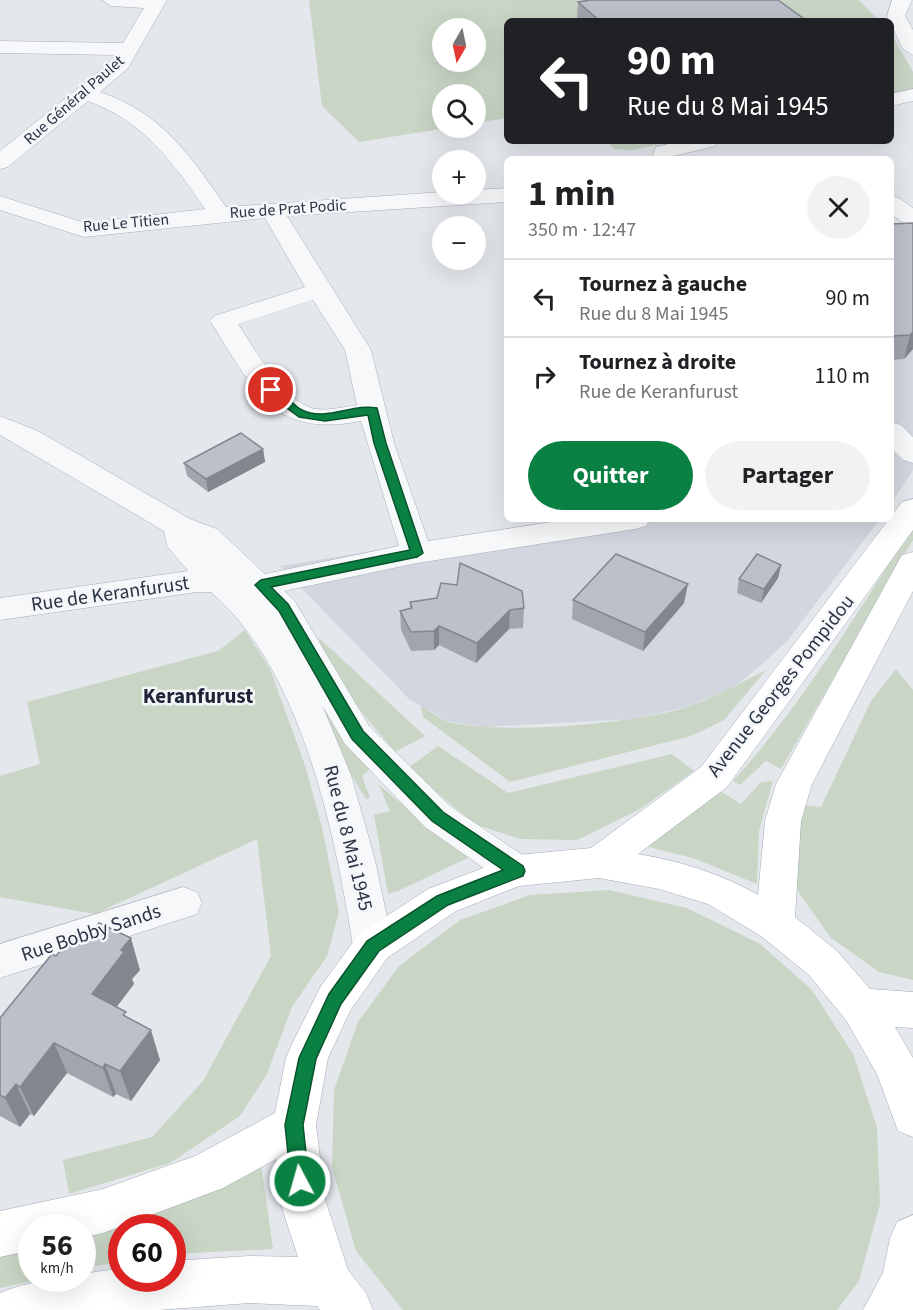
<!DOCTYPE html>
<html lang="fr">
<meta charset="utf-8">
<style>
:root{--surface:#fff;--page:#f2f2f2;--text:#202124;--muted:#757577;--line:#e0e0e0;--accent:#0b8043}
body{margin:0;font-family:"Source Sans 3",sans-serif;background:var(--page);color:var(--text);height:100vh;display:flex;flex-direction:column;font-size:22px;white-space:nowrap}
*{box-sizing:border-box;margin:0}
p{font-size:20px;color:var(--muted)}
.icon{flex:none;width:33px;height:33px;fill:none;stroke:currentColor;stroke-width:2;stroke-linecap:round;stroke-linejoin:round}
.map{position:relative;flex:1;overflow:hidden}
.side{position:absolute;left:504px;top:156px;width:390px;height:366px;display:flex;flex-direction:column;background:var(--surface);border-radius:9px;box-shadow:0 6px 24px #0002}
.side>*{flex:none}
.hud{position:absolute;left:504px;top:18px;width:390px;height:126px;border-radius:9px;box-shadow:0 6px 24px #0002;background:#202124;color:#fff;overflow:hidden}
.needle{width:39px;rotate:189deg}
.tools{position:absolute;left:432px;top:18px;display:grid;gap:12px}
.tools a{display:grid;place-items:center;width:54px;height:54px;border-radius:50%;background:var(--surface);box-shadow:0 6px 24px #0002;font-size:30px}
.speed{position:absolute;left:18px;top:1214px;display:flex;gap:12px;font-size:30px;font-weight:700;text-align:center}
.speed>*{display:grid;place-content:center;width:78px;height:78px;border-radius:50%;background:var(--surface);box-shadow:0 6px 24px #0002;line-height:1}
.speed small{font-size:15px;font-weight:400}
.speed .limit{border:9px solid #d22;background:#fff;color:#111}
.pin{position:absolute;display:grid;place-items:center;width:51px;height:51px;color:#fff;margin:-26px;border:3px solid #fff;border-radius:50%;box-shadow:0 2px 6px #0007}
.me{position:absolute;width:66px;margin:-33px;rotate:354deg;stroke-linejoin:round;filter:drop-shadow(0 0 4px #0008)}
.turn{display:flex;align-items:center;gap:21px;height:126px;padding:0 24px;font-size:27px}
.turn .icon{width:78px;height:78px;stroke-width:2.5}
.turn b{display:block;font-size:42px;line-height:51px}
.round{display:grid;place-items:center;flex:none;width:63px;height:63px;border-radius:32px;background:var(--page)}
.headline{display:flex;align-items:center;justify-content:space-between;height:102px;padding:0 24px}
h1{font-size:36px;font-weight:700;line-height:45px}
.primary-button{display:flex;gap:12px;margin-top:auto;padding:12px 24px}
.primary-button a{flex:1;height:69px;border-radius:36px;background:var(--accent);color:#fff;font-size:24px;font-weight:700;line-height:69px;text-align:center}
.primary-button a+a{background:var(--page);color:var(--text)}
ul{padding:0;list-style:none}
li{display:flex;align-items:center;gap:18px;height:78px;padding:0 24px;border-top:2px solid var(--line)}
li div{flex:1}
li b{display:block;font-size:22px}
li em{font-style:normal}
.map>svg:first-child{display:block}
.built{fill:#d2d6de}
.green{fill:#c9d6c5;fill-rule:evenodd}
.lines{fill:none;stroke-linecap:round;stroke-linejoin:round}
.minor-casing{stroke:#a9aeb7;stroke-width:1}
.major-casing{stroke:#a3abb8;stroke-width:1}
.minor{fill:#f7f8fa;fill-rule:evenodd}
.major{fill:#fff;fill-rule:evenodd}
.wall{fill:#a1a5ae}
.shaded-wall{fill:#83868d}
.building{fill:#bbc0ca;stroke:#83868d;stroke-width:1.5}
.route{fill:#0b8043;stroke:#07532c;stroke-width:1.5}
.labels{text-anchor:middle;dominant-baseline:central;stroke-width:5;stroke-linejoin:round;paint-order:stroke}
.far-street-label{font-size:16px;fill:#2b3445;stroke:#f4f6f9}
.street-label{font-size:20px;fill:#2b3445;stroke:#f4f6f9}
.neighbourhood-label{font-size:21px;font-weight:bold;fill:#1d2536;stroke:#f4f6f9}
</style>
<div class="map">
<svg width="913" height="1310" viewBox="0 0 913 1310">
<rect width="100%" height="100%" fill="#e4e7ec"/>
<path class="built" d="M891,236l22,4v230l-22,34z
M566,519h314l-92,121 -29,27 -26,21 -47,19 -53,12 -149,8 -37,-6 -38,-22 -129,-133z"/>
<path class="green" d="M309,0h550l20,21h-372v97l-31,5v-29h-34v34h5l-88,14 -37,-36zM442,28h34v34h-34z
M891,33l22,39v16l-22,5z
M606,141h67l-39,9 -20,-1z
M913,526v14l-132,229 -15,-8 -26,24 -7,-4c70,-77 124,-168 180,-255z
M245,630l25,39 35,96 17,62 17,85 -12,44 -35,51 -25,67 -27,42 -70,47 -101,31 -6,-34 89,-23 51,-56 68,-125 -14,-117 -162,75 -95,-17v-121l40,-12 -13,-62 191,-51z
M318,637l107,99 -30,16c-29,-35 -62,-71 -77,-115z
M896,669l17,21v290l-34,-8 -48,-34 -34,-48 -2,-48 9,-37 17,2 50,-106z
M766,670l-42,50 -33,16 -181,46 -87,-65 -2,-11c9,5 19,13 28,16 53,13 186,2 238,-15 28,-10 54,-24 79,-37z
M330,714l40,55 -8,7 8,22 -4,1 -16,-26 -25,-58z
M438,746l70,47 164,-39 22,17 -54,38 -63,31 -57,-1 -46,-15 -66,-56z
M773,781l-14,50 -2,53 -64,-26 -48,-12 75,-55 21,13 20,-22z
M379,785l60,50 33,21 -74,35 -10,3 -14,-79 16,-4z
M609,890l78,18 73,36 52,46 41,64 24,73 3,77 -21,77 -22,29h-434l-47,-59 -24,-84 2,-77 24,-68 41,-56 61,-46 70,-25z
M260,1156l13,93 -100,5 -1,-27h-50l-1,35 -26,4 -5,-26 -7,1v-12z
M31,1246l1,32h14l-46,10v-36z"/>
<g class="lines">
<defs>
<path id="minor" d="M102,0h65l-39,68 -28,24c62,21 90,63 126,115l216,-15 34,2v-4l31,-2v14l-220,14 84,134 23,93 34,98 143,-22h79l-4,7 -11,3 -218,34 -133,28 10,9 75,126 82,81 79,53 6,11 -6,11 -13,5 -13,-5 -79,-55 -80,-83 -23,-39 29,70 24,85 18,86 -6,12 -14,5 -14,-5 -6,-12c-18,-113 -51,-276 -142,-354h-14l-197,28v-22l188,-27 -21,-25 -3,-15 -164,-96v-19l38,15 152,88 27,10 48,45 134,-28 -38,-125c-90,18 -108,-34 -151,-100l4,-5 91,-29 -40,-69 -181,19 -84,-27v-14l85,27 120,-14c-32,-47 -62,-88 -117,-108l-80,66 -8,2v-18l113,-91 4,-5 -117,-2v-12l123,2 21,-35 -33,-2zM313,300l32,50 12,55c-14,2 -32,7 -46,3 -30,-10 -56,-59 -73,-84z
M892,0h20l-7,16 8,14v25l-10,-6 -16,-33z
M913,89v12l-22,5v-12z
M681,141h37l-3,5 -41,10 -1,3h-22l5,-12z
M891,196l8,2 14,10v18l-8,-2 -14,-10z
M891,422l10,3 12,12v26l-10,-3 -12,-12z
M183,887l14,5 5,11 -5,11 -197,64v-34z"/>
<path id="major" d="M913,499v31l-186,257 -89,67c42,7 84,20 120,41l7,-74 11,-37 122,-222 4,-7 11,-3v39l-101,193 -11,37 -6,96 42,34 33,38 43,3v36l-18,-1 18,31v79l-15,-6 -21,-57 -31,-54 -37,-45 -48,-39 -53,-32 -49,-15 -60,-11 -80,8 -63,25 -69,47 -37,53 -22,47 -12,67 9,74 23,71 18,23 7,17h-53l-3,-4 -68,-3 -90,7h-159v-17c26,-11 54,-15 82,-15v-4l40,-6v10h50v-17l77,-5 49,1 -19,-58 -3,-40 -53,29 -120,45 -21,5v-11h-50v23l-32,7v-46l103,-22 92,-33 80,-43 11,-55 6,-14 29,-58 38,-52 69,-45 76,-29 13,-5 74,-7 110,-81 201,-265z
M913,1215v95h-50l20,-37 7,-35 7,-16z"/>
</defs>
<use href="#minor" class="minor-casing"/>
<use href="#major" class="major-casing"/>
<use href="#minor" class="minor"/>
<use href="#major" class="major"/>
</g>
<path class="wall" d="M578,2l229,19h-230z
M913,223v126l-9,10 -13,1v-136z
M263,449l2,13 -57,30 -21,-16 -3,-13z
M781,565l-3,13 -17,25 -24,-10 2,-14z
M437,598l87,10 -1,20 -14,1 -33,34 -37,-18 -5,5 -23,1 -10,-21 -1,-19 10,-3v-6z
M573,600l111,3 -41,48 -71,-32z
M89,935l51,35 -8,9 2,5 -18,23 12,11 32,42 -29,41 -15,-7 -3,3 -46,-24 -33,43 -4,-2 -10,13 -20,-11v-98l56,-62z"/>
<path class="shaded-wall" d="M913,332v17l-9,10 6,-24z
M263,449l2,13 -57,30 -2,-13z
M781,565l-3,13 -17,25 3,-14z
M688,584l-4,19 -41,48 2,-19z
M510,610l-1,19 -33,34 1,-20z
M439,626v19l-5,5v-19z
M131,938l9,32 -8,9 2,5 -31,41 -11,-31 29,-44z
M151,1030l9,30 -29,41 -11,-30z
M54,1043l13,30 -33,43 -14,-29z
M105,1064l11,30 -3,3 -10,-29z
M16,1084l14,30 -10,13 -15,-29z"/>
<path class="building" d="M591,0h187l29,21h-207l-22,-19z
M913,223v109l-3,3 -19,1v-112z
M241,433l22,16 -57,30 -22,-16z
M616,554l72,30 -43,48 -72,-32z
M757,554l24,11 -17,24 -25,-10z
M460,563l62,28 2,17 -14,2 -33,33 -38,-17 -5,5 -23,1 -11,-21 12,-3 -2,-6 27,-4 4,-15 16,2z
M99,923l32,15 -10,12 3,2 -32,42 34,18 -3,3 28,15 -31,41 -15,-7 -2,4 -49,-25 -34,44 -4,-3 -11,14 -5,-3v-77l52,-64 4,2 22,-26 11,5z"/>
<path class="route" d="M267,388c15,-2 23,16 35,22 24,12 51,-7 75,-2l9,35 37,110 -6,4 -146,30 17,17 75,127 80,81 80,54 2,5 -2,5 -75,29 -69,46 -38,53 -25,55 -13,66 6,56 -3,6 -6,3 -7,-3 -2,-6 -6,-56 14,-67 30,-64 38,-53 70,-45 66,-26 -71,-49 -80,-82 -73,-128 -24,-26 6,-5 149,-30 -36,-107 -6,-28 -43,6 -26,-4 -32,-24z"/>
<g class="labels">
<g class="far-street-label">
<text transform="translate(74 100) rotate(-41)">Rue Général Paulet</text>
<text transform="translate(288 209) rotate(-4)">Rue de Prat Podic</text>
<text transform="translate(126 223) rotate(-5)">Rue Le Titien</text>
</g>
<g class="street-label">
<text transform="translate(110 594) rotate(-8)">Rue de Keranfurust</text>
<text transform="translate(781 686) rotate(-52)">Avenue Georges Pompidou</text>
<text transform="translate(348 838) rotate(76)">Rue du 8 Mai 1945</text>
<text transform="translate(91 933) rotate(-18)">Rue Bobby Sands</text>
</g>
<g class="neighbourhood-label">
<text x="198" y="696">Keranfurust</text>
</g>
</g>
</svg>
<div class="tools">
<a><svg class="needle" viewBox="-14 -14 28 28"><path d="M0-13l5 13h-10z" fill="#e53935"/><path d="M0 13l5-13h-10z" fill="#757577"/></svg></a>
<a><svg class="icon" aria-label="search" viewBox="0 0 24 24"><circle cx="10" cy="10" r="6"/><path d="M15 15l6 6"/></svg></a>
<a>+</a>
<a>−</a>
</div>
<div class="speed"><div>56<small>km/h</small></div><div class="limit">60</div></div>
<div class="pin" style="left:271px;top:390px;background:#d93025"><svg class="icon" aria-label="arrive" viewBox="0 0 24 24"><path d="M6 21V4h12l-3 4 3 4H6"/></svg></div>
<svg class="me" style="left:300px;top:1181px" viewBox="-20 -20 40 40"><circle r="17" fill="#0b8043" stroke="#fff" stroke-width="3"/><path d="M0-11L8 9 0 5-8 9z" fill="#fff"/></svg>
<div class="hud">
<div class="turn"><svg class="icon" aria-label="left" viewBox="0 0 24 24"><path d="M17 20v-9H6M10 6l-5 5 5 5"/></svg><div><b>90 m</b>Rue du 8 Mai 1945</div></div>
</div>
<section class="side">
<div class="headline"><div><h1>1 min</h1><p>350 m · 12:47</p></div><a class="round"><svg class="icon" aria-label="close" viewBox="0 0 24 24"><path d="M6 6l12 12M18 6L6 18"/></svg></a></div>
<ul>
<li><svg class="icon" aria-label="left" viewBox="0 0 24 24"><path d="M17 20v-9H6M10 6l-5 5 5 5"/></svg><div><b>Tournez à gauche</b><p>Rue du 8 Mai 1945</p></div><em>90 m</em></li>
<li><svg class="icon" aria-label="right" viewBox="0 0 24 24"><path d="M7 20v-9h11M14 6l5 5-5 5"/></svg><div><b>Tournez à droite</b><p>Rue de Keranfurust</p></div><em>110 m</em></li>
</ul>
<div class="primary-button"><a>Quitter</a><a>Partager</a></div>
</section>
</div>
